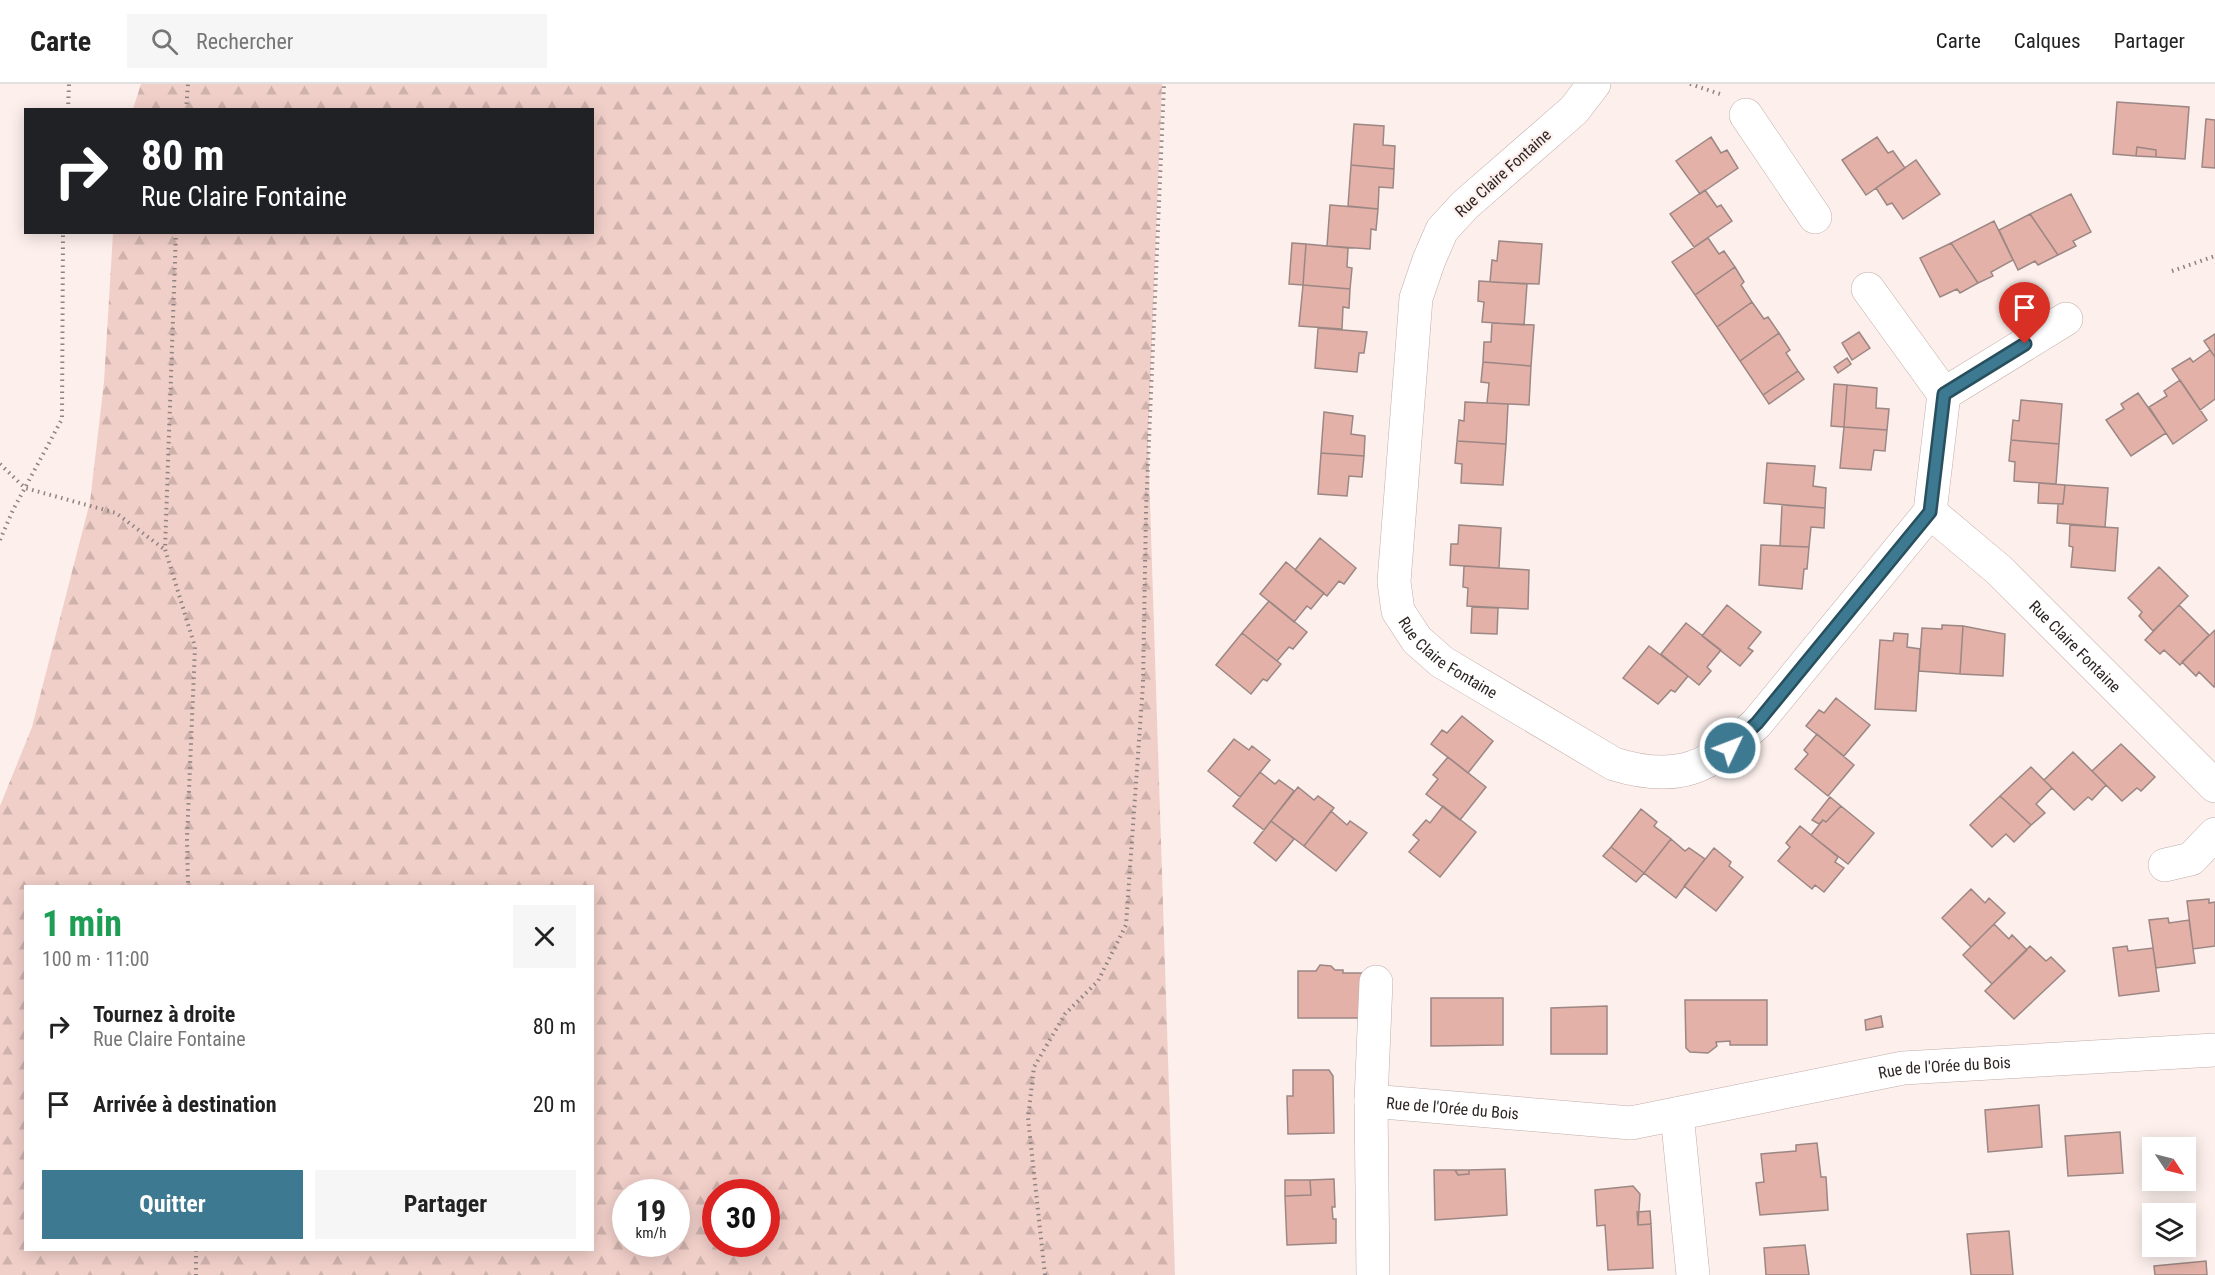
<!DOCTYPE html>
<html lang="fr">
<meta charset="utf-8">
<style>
:root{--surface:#fff;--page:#f6f6f6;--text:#222;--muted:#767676;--line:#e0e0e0;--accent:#3d7991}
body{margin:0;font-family:"Roboto Condensed",sans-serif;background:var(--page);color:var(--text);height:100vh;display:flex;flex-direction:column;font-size:22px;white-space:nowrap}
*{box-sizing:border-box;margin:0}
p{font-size:20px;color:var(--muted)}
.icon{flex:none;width:33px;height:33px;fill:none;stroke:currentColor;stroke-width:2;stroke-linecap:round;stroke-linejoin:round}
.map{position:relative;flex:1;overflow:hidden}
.drawer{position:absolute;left:24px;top:801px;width:570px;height:366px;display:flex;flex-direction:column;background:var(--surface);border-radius:0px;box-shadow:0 3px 15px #0003}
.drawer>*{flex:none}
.banner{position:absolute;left:24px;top:24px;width:570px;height:126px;border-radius:0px;box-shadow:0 3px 15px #0003;background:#202124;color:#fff;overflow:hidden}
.needle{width:39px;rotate:125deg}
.fabs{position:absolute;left:2142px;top:1053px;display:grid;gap:12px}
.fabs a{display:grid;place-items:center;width:54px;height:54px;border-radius:0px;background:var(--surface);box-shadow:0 3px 15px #0003;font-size:30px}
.speed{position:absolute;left:612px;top:1095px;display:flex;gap:12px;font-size:30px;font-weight:700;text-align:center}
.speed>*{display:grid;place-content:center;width:78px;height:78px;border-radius:50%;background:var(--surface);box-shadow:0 3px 15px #0003;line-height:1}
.speed small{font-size:15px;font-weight:400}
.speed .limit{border:9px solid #d22;background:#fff;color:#111}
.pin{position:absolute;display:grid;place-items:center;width:51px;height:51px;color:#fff;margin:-62px -26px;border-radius:50% 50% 50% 0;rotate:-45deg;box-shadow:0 0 6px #0007}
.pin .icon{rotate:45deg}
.me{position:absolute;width:66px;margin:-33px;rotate:47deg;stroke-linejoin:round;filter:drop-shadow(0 0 4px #0008)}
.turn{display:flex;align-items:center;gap:21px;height:126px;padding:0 18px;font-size:27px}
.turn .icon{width:78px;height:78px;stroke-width:2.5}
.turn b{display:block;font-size:42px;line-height:51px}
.round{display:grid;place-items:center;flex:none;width:63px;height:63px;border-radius:0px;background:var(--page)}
.headline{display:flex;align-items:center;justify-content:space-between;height:102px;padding:0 18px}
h1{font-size:36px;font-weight:700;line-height:45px;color:#1e9e55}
.cta{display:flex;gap:12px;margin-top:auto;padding:12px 18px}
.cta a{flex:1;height:69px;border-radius:0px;background:var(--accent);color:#fff;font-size:24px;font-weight:700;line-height:69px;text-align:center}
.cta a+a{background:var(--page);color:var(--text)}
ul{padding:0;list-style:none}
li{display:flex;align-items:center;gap:18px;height:78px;padding:0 18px}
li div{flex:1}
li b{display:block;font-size:22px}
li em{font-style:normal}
header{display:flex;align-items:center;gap:36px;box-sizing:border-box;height:84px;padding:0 30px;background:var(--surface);border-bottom:2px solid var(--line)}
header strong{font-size:28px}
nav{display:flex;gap:33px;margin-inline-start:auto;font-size:21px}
.search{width:420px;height:54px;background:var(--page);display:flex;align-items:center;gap:15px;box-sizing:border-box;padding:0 21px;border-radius:0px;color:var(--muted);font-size:22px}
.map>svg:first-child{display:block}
.forest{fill:url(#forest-firs);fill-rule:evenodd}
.building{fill:#e3b1a8;stroke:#9c8784;stroke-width:1.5}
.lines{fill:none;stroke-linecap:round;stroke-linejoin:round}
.street-casing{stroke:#c2ada9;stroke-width:34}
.path{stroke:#8e8381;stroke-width:4;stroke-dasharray:1.5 4.5;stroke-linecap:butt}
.street{stroke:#fff;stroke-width:33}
.route-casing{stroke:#284f5e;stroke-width:15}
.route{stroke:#3d7991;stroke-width:10}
.labels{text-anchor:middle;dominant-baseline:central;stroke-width:4.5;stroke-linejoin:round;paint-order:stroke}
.street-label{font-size:16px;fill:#2e2625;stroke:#fcefec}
</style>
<header>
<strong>Carte</strong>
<div class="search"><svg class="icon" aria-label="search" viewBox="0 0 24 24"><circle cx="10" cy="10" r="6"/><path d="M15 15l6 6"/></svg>Rechercher</div>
<nav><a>Carte</a><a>Calques</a><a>Partager</a></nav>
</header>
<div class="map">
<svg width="2215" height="1191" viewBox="0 0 2215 1191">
<defs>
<pattern id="forest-firs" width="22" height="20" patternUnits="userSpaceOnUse" patternTransform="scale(1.5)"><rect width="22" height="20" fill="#f1cfc9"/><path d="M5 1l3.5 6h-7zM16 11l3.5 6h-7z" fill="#cfb2ac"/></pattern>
</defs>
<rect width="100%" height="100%" fill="#fcefec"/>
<path class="forest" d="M141,0h1021l-14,357 27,834h-1175v-469l32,-79 58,-225 14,-120 9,-149 479,-1v-122l-459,-1zM26,802h566v364h-566zM676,1108v52h-50v-52zM766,1108v52h-50v-52z"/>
<path class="building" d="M2117,18l72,5 -4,52 -29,-2v-7l-19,-3 -1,9 -23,-2z
M2206,35l9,1v48l-13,-1z
M1354,40l30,2 -1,19 12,1 -1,23 -43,-4z
M1711,53l10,16 6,-3 11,18 -38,26 -24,-33z
M1877,53l11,16 5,-2 12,17 -39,27 -24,-35z
M2137,63l19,3v7l-20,-1z
M1916,76l24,34 -37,25 -11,-16 -5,2 -11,-17z
M1351,81l43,4 -1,19 -14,-1 -1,22 -30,-3z
M1705,106l12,17 4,-2 11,16 -38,26 -24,-33z
M2071,110l20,38 -18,9 3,5 -18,9 -28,-41z
M1330,121l48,4 -2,21 -5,-1 -1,20 -43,-3z
M2030,130l28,41 -20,10 -3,-4 -17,9 -19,-40z
M1994,137l19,39 -22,12 2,4 -15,7 -27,-40z
M1708,154l11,16 5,-3 11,16 -40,28 -23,-33z
M1499,157l43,3 -3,40 -49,-2 2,-22 5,1z
M1292,159l14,1 -3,41 -14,-1z
M1951,159l27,40 -18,10 -3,-4 -17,8 -20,-39z
M1306,160l42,4 -1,19 5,1 -2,21 -47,-4z
M1735,183l9,15 -3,3 11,17 -35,25 -22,-32z
M1479,197l48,3 -3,41 -42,-3 2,-20 -6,-1z
M1303,201l47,4 -1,19 -6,-1 -1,22 -43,-3z
M1752,218l12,17 4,-2 11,16 -39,28 -23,-34z
M1492,239l42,2 -3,41 -48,-4 1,-20h7z
M1318,244l49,4 -3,21h-5l-2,19 -42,-4z
M1859,248l11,16 -18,12 -10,-17z
M1779,249l11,17 -4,3 12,18 -35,24 -23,-34z
M2215,250v23l-11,-16z
M2210,266l5,7v42l-15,11 -28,-41 18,-11 3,4z
M1847,274l4,6 -13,9 -4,-6z
M1483,278l48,4 -2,39 -42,-2 2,-20 -8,-1z
M1798,287l6,8 -35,25 -6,-9z
M2180,296l27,40 -34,24 -24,-37 18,-11 -3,-5z
M1834,300l13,1 -3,42 -13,-1z
M1847,301l30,3 -1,20 13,1 -2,21 -43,-3z
M2138,309l28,40 -35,23 -25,-36 18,-11 -3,-5z
M2021,316l41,4 -3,40 -48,-4 2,-20 6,1z
M1465,318l43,2 -2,40 -49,-3 2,-21 5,1z
M1324,328l29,4 -2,18 14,2 -1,20 -43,-3z
M1844,343l43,3 -2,21 -11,-1 -3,20 -31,-2z
M2011,356l48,4 -3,40 -42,-3 1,-19 -6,-1z
M1457,357l49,3 -3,41 -42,-2 1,-19 -7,-1z
M1321,369l43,3 -2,21 -13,-1 -2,20 -29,-2z
M1767,379l48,3 -2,20 13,2 -1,20 -61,-5z
M2039,399l26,2 -2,19 -25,-1z
M2065,401l43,3 -3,39 -48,-4 1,-19h5z
M1782,421l43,3 -1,20 -13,-1 -2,20 -29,-1z
M1459,441l42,3 -2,40 -49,-3 1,-21h7z
M2070,441l48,3 -3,43 -44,-4 2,-20 -4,-1z
M1320,454l36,30 -12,16 -5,-3 -12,15 -32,-26z
M1761,461l48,2 -2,22h-3l-2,20 -43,-4z
M1286,478l38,31 -13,16 -4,-3 -13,16 -34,-28z
M1464,482l65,4 -1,39 -61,-3 1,-18 -5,-1z
M2159,483l29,29 -35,35 -14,-15 3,-4 -14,-14z
M1269,517l38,31 -14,17 -4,-2 -12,14 -35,-28z
M1727,521l34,27 -13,16 5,3 -13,15 -38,-30z
M2179,521l30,30 -29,30 -16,-15 -4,4 -15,-14z
M1472,523l26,1 -1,26 -26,-1z
M1686,539l35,27 -14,17 4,4 -12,14 -38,-31z
M1942,541l21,1 -3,48 -41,-3 3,-43 20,1z
M1963,542l42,8 -2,42 -43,-2z
M2215,546v55l-1,2 -15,-15 -3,4 -14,-14z
M1242,549l39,31 -14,17 -4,-2 -12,15 -35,-29z
M1894,549l14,1 -1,13 13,2 -4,62 -41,-2 5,-69 13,1z
M1649,562l39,30 -13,16 -4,-2 -13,14 -35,-26z
M1836,614l34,27 -26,31 -38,-30 13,-16 5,3z
M1462,632l31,25 -25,32 -37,-29 11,-14 5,3z
M1817,650l37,31 -26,31 -33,-27 13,-15 -4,-4z
M1234,655l15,11 3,-4 18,14 -30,37 -32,-26z
M2121,660l34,33 -14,14 -4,-3 -15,13 -30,-30z
M2073,668l33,33 -14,15 -4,-3 -14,13 -30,-30z
M1448,673l38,30 -26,33 -34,-26 12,-15 -5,-4z
M2031,683l21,21 -16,16 9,9 -14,12 -31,-29z
M1260,688l15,12 4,-4 15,11 -30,39 -31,-24z
M1298,703l16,13 4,-4 16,12 -30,38 -33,-25z
M2000,712l31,29 -17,17 -8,-8 -14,13 -22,-22z
M1830,713l11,9 -15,16 -3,-2 -4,4 -7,-4z
M1443,722l33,26 -36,45 -31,-25 10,-12 -6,-5 13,-15 4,3z
M1841,722l33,27 -26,31 -37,-29 12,-15 3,2z
M1641,725l16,13 -3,4 17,13 -27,34 -33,-26z
M1331,727l16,14 3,-4 17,12 -31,38 -32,-25z
M1271,737l23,18 -18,22 -22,-18z
M1800,742l38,31 -3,5 9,6 -20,24 -9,-7 -3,4 -34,-28 12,-14 -4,-4z
M1671,755l14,12 4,-3 16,11 -29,39 -32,-25z
M1611,763l33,26 -8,9 -33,-26z
M1714,764l17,14 -2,4 14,11 -27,34 -32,-25z
M1971,805l14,14 4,-5 16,15 -34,34 -29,-29z
M2209,815v4l6,-1v44l-22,3 -6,-48z
M2168,834l1,5 20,-3 6,43 -39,5 -7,-48z
M1994,840l15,15 3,-4 15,15 -35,34 -29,-29z
M2030,862l16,15 5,-4 14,14 -51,48 -29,-28z
M2127,862l1,5 25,-3 6,43 -40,5 -6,-48z
M1320,881l11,1 4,4h8v3h21v45h-66v-47h18z
M1431,914h72v47l-72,1z
M1685,916h82v45h-37v-4l-14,1 1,4 -9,7 -18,-1 -4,-4z
M1607,922v48h-56v-46z
M1881,932l2,11 -17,3 -1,-10z
M1293,986h36l4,6 1,57 -46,1 -1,-38h6z
M2039,1021l3,42 -54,5 -3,-42z
M2120,1048l3,41 -55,3 -3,-40z
M1817,1059l4,34h5l2,33 -68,5 -4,-32 8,-1 -3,-28 35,-3v-6z
M1505,1085l2,46 -72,5 -1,-50h21l3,5 11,-1v-4z
M1455,1086h14v4l-11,1z
M1334,1095l1,28h-3l1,12h3v24l-49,2 -2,-49 26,-1 -1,-15z
M1285,1096h25l1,15 -26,1z
M1633,1102l7,8 -2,31 13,-1 2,44 -45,2 -3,-45 -8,1 -2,-36z
M1650,1127l1,13 -13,1 -1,-13z
M2009,1147l4,44h-42l-4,-41z
M1805,1161l4,30h-43l-2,-27z
M2206,1177l1,14h-52l-1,-9z"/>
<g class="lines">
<defs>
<g id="street">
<path id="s1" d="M1594,0l-20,26 -109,95 -23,25 -13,30 -13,38 -22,284 4,29 19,29 25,22 172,102c65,20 96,3 143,-41l173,-211 14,-118 -76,-105"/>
<path d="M1746,31l69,102"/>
<path d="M1944,310l122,-75"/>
<path id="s2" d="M1930,428l69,58 216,216"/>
<path d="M2165,781l26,-6 24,-25"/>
<path id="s3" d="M1376,898l-5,119 260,22 272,-55 312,-18"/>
<path d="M1371,1017l2,174"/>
<path d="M1677,1030l16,161"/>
</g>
</defs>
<use href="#street" class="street-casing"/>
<path class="path" d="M1690,0l30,10
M68,26l1,-26
M186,26l2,-26
M176,148l-11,317 30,98 -8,192 1,47
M2172,187l43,-15
M0,380l25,24 91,25 48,36
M0,456l13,-30 49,-91 1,-187
M196,1166v25
M1045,1191l-17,-157 6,-51 31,-53 33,-33 28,-56 17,-241 3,-173 18,-427"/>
<use href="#street" class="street"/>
</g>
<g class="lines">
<defs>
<path id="route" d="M1730,664l27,-25 173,-211 14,-118 81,-50"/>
</defs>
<use href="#route" class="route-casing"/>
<use href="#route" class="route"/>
</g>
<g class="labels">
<g class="street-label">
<text transform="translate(1503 89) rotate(-42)">Rue Claire Fontaine</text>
<text stroke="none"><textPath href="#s2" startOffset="198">Rue Claire Fontaine</textPath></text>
<text stroke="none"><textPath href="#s1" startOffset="668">Rue Claire Fontaine</textPath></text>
<text stroke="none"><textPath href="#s3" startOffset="699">Rue de l'Orée du Bois</textPath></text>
<text stroke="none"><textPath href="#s3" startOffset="201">Rue de l'Orée du Bois</textPath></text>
</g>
</g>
</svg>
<div class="fabs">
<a><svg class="needle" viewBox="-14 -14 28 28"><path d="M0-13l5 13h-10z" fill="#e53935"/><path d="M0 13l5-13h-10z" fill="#767676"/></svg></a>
<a><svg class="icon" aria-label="layers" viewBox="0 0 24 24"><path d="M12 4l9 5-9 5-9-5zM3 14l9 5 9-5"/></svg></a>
</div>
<div class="speed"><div>19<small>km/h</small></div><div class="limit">30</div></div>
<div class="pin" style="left:2025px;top:260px;background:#d93025"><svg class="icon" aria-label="arrive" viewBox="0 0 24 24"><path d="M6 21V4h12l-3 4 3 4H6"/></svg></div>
<svg class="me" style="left:1730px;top:664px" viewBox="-20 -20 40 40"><circle r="17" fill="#3d7991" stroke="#fff" stroke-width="3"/><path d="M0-11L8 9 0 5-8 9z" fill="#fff"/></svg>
<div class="banner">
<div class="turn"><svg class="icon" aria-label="right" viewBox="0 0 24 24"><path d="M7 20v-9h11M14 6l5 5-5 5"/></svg><div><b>80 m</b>Rue Claire Fontaine</div></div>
</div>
<section class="drawer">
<div class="headline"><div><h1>1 min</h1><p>100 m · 11:00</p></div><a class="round"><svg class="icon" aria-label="close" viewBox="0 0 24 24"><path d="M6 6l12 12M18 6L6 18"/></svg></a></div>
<ul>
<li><svg class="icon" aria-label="right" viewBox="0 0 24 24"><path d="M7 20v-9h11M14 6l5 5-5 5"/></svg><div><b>Tournez à droite</b><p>Rue Claire Fontaine</p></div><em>80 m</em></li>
<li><svg class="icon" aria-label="arrive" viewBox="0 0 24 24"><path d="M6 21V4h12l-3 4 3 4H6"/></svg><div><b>Arrivée à destination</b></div><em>20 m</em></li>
</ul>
<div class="cta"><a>Quitter</a><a>Partager</a></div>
</section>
</div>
